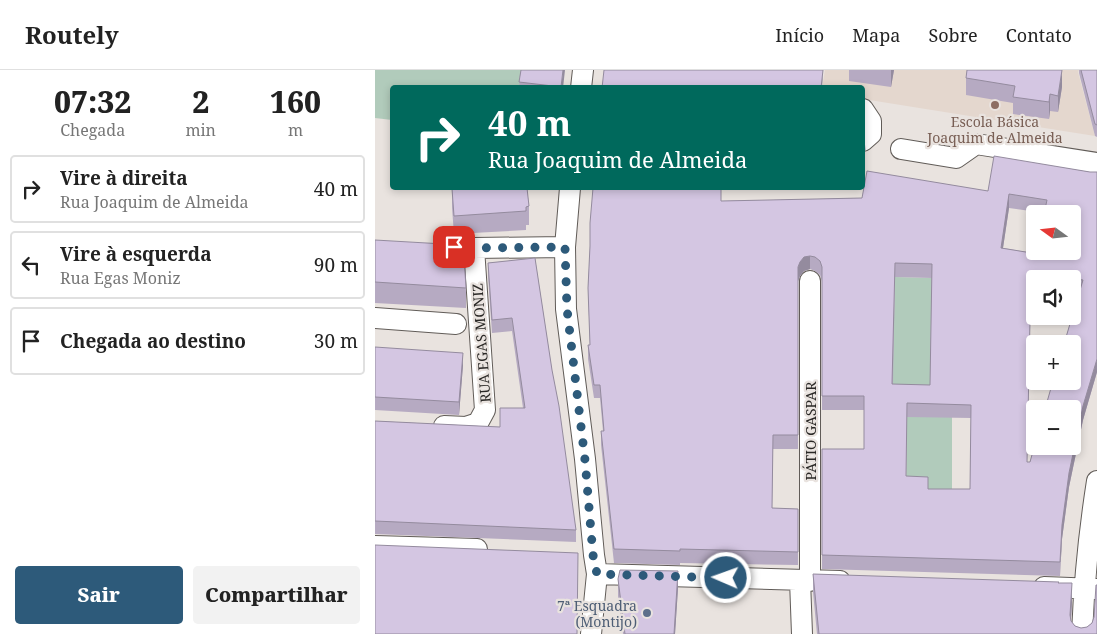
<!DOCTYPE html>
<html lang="pt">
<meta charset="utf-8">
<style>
:root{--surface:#fff;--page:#f2f2f2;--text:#222;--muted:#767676;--line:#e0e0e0;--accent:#2d5a7a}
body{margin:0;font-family:"Noto Serif",serif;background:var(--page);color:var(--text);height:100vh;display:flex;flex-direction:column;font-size:19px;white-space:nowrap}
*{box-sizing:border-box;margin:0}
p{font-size:16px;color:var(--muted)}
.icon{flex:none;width:28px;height:28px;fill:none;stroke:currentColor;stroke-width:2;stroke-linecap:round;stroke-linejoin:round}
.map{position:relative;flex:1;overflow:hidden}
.side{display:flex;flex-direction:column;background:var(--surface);width:375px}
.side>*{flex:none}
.hud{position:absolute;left:15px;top:15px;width:475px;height:105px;border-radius:5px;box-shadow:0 2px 8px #0003;background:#00695c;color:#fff;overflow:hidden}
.needle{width:32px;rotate:285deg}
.controls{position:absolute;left:651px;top:135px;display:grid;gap:10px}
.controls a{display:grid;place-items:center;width:55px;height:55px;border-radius:5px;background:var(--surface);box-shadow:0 2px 8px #0003;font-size:25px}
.pin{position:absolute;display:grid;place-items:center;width:42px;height:42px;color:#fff;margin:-21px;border-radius:10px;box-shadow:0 2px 8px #0006}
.me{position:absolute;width:55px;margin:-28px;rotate:272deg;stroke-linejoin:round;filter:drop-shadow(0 0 4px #0008)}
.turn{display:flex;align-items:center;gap:18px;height:105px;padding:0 15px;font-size:22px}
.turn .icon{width:65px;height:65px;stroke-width:2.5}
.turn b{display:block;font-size:35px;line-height:42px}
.eta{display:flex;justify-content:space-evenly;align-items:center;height:85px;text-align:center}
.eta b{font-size:30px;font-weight:800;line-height:35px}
.cta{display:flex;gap:10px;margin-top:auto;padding:10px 15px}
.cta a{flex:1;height:58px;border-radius:5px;background:var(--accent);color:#fff;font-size:20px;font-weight:800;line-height:58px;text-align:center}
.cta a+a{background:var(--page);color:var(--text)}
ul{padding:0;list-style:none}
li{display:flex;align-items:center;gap:15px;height:68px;margin:0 10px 8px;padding:0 5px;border:2px solid var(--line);border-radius:5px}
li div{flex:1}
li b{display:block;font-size:19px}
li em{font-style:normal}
header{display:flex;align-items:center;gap:30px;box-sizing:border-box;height:70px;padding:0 25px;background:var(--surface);border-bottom:1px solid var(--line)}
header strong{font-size:24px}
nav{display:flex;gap:28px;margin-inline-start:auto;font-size:18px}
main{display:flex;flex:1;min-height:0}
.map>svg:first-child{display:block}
.built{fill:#e4d7ce}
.green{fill:#b1cbbb}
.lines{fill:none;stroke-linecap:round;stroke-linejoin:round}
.street-casing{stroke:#615c58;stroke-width:22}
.street{stroke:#fff;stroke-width:20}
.wall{fill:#b6aac2;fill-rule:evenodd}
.shaded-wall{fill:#948b9e}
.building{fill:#d4c6e2;stroke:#948b9e;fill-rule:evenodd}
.route{stroke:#2d5a7a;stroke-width:9;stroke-dasharray:0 16.2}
.education-dot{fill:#8d6e63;stroke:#e9e3df;stroke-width:2}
.service-dot{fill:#5c6f8a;stroke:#e9e3df;stroke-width:2}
.labels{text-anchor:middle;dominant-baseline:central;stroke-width:4.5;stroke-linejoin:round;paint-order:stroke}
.education-label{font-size:14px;fill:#785e54;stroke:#e9e3df}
.street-label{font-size:14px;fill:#2a2826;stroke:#e9e3df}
.service-label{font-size:14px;fill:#4e5e75;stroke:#e9e3df;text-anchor:end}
</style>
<header>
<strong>Routely</strong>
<nav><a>Início</a><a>Mapa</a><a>Sobre</a><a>Contato</a></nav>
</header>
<main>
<section class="side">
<div class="eta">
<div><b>07:32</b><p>Chegada</p></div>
<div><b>2</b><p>min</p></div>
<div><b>160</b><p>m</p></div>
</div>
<ul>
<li><svg class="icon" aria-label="right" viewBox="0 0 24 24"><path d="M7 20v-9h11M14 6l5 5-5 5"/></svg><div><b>Vire à direita</b><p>Rua Joaquim de Almeida</p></div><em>40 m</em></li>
<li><svg class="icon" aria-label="left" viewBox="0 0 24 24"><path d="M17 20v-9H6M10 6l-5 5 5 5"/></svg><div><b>Vire à esquerda</b><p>Rua Egas Moniz</p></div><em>90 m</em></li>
<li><svg class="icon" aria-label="arrive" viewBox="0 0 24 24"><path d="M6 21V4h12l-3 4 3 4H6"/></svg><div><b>Chegada ao destino</b></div><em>30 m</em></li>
</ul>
<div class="cta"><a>Sair</a><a>Compartilhar</a></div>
</section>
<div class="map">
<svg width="722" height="564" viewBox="0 0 722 564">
<rect width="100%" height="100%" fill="#e9e3df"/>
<path class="built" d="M450,0h254l-1,2 17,64 -232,-37v-11h-41z"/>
<path class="green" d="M0,0h148l-3,17 -127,1 -1,32 -17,-2z
M520,207l37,1 20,140v85l-46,-13 1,-92h-15z"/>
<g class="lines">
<defs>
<path id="street" d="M206,18l2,-18
M488,39l8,12v13l-8,7
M526,79l55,9 20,-14 121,19
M195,118l-5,59 1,62 19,150 9,96 3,19 -6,60
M87,177l12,1 91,-1
M0,248l81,6
M69,356l22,1 12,-4 7,-13 -11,-162
M0,476l102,3
M222,504l243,7
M425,510l2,54
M435,511v-300
M669,517l53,2
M707,564c2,-52 7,-102 15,-153"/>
</defs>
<use href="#street" class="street-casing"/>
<use href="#street" class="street"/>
</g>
<path class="wall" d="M146,0l42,18h-44z
M474,0h45l-3,17 -42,-6z
M704,0h18v67l-2,-1 -16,-63z
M591,8l96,9 -4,25 -8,-1 -1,8 -36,-5v-11l-47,-8z
M488,69h1l1,25h-2z
M715,102h7v200l-14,48 -14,67 -7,52 -2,37 -238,-7v-120h42v-39h-42v-129l-2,-6 -5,-4 -5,-2 -6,2 -4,5 -2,5v168h-25l-1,59 26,1v56l-118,-2v2l-66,-2 -13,-118v-14h2l-3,-33h-6l-6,-39v-14h2l-2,-57 2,-39 131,-48 141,-3 126,-7zM634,138l36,5 -7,41 -35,-6zM520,207l37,1 -2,107 -37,-1zM660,209h38v13l6,1 -49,169h-3l4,-175 4,1zM532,347l64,1 -1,71h-42l-22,-13z
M92,118h60l2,18v19h-3v5l-72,4 -2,-26v-19h15z
M0,170l86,18 5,30v20l-91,-5z
M160,188l41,272v12l-201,-8v-113l125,6 23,-19 -11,-77 -20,2 -4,-57v-13z
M0,277l88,18 -4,50 -84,-5z
M438,504l245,9 14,19 -1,19 4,5 6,2 6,-1 5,-4 2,-6 3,17h-280l-4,-42z
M243,509l60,9 -3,46h-52l-5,-38z"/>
<path class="shaded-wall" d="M188,0h2l-2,18h-2z
M448,0l-1,18h-1z
M516,0h3l-3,17z
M687,0v17l-4,25v-16z
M675,24v17l-1,8v-17z
M634,124v14l-8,53v-13z
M435,186v13l-6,2 -4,5 -2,5v-14l2,-5 4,-5z
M88,283v12l-4,50v-13z
M722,289v13l-14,48 -14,67 -7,52 -2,37 2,-51 7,-52 14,-67z
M303,501v17l-3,46h-1z
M697,513v19l-2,31v-18z"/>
<path class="building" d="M146,0h42l-2,17 -42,-5z
M229,0h219l-2,18h-219z
M592,0h95l-4,26 -8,-2 -1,8 -36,-5 2,-11 -49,-8z
M706,0h16v55l-2,-1z
M488,69h1l1,11h-2z
M619,86l96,16h7v187l-14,47 -14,67 -7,52 -2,37 -238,-7v-106h42v-53h-42v-129l-2,-6 -5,-4 -5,-1 -6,1 -4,5 -2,5v168h-25l-1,73 26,1v43l-118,-3v2l-66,-2 -13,-118h3l-4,-46h-6l-6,-40h2l-2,-57 2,-42v-23l3,-35h128v13l141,-3 5,-27 121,20zM634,124l38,6 -3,14h29v37h-35v3l-37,-6zM520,193l37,1 -2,121 -38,-1zM656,203l52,7 -19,64h9v37h-20l-8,28h28v37h-38v-2l-5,18h-3zM532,333l64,2 -1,84h-42v-12l-22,-1z
M94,118h58l2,18 -3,1v4l-72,5 -2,-27h17z
M0,170l86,5v13l3,-1 2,31 -91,-6z
M160,188l17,112 7,36 17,124 -201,-9v-100l125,6v-19h25l-13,-90 -20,2 -4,-57z
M0,277l88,6 -4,49 -84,-5z
M0,475l203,8 -1,81h-202z
M245,500l58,1 -4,63h-49l-7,-55z
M438,504l246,8 -1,1h14l-2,32 1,6 4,5 6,2 6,-1 5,-4 2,-6 2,-32h1v49h-278z"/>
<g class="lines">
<path class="route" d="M79,177l20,1 91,-1 2,62 18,151 8,95 4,19 129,4"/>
</g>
<circle class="education-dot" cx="620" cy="35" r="5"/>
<circle class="service-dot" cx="272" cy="543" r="5"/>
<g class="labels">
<g class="education-label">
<text x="620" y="51">Escola Básica<tspan x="620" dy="16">Joaquim de Almeida</tspan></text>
</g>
<g class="street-label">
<text transform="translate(106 273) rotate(-94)">RUA EGAS MONIZ</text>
<text transform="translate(435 361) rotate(-90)">PÁTIO GASPAR</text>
</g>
<g class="service-label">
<text x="262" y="535">7ª Esquadra<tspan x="262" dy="16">(Montijo)</tspan></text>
</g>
</g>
</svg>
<div class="controls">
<a><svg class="needle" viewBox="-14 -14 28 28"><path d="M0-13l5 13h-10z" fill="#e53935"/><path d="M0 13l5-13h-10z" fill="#767676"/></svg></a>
<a><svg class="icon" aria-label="sound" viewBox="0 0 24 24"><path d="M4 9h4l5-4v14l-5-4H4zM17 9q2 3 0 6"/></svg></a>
<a>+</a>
<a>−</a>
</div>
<div class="pin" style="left:79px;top:177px;background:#d93025"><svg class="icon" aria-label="arrive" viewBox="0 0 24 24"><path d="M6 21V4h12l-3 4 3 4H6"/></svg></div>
<svg class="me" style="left:351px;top:508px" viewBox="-20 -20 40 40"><circle r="17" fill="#2d5a7a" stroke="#fff" stroke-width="3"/><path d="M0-11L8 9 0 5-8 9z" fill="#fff"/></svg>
<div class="hud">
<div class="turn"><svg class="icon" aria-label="right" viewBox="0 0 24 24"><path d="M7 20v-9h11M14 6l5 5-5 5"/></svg><div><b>40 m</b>Rua Joaquim de Almeida</div></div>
</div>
</div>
</main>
